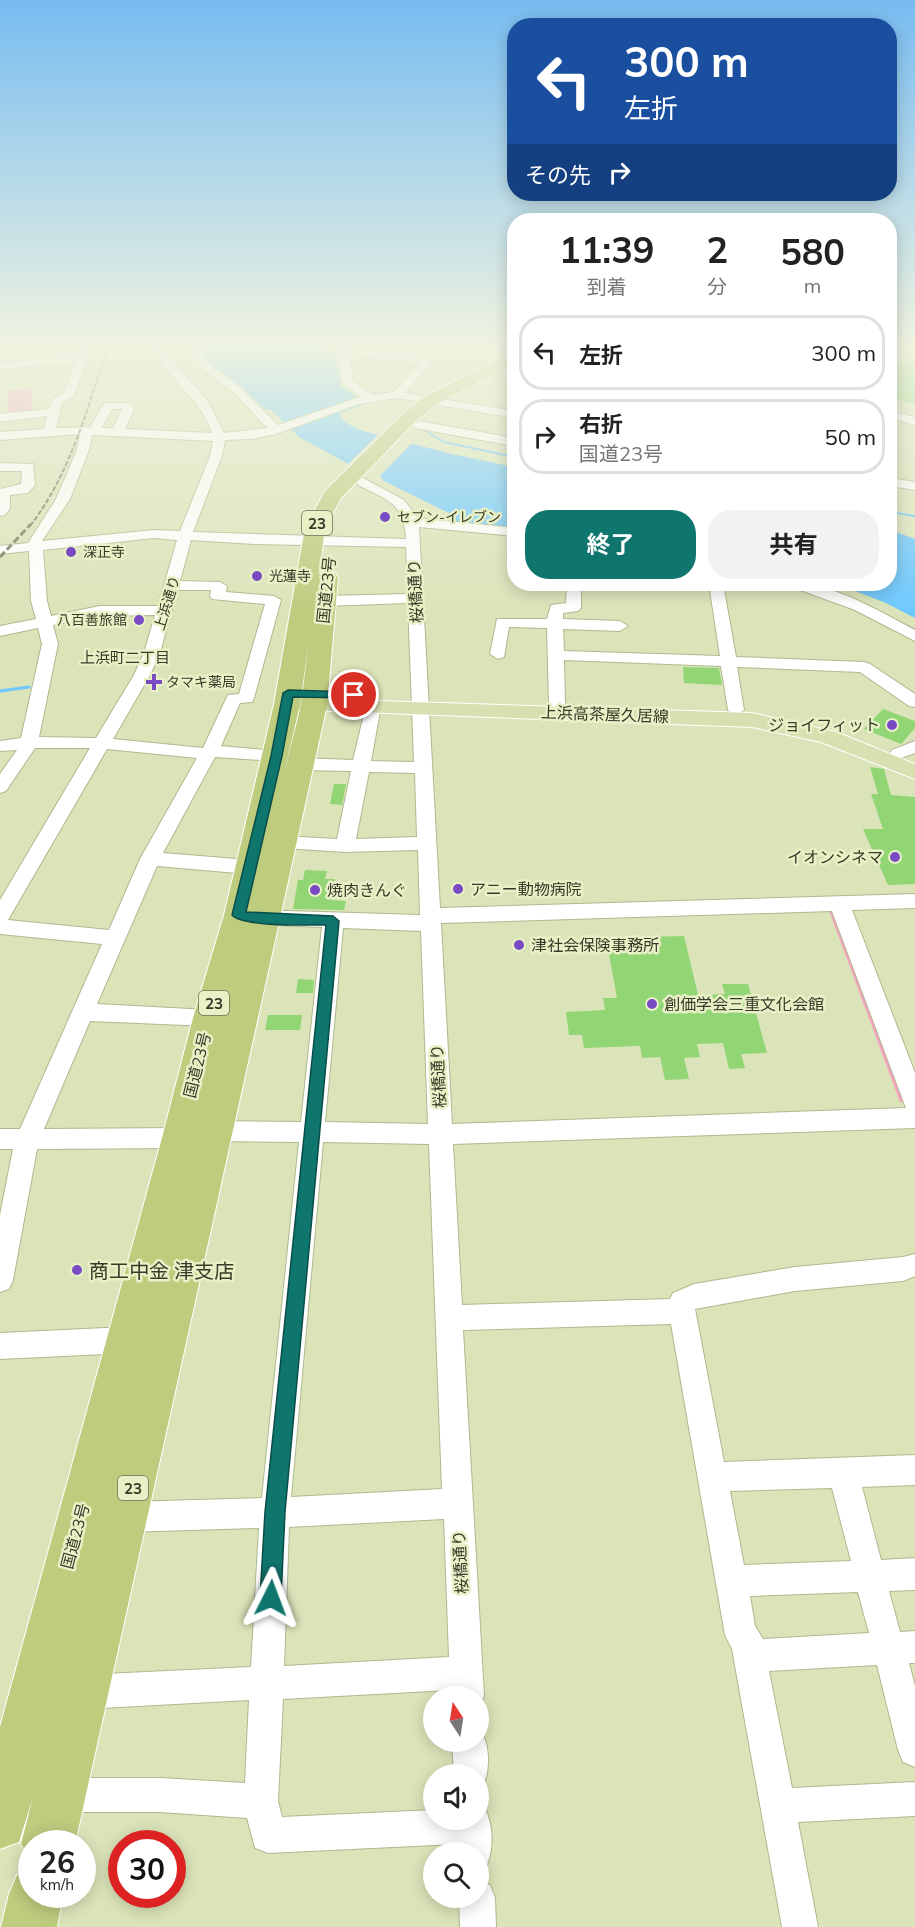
<!DOCTYPE html>
<html lang="ja">
<meta charset="utf-8">
<style>
:root{--surface:#fff;--page:#f2f2f2;--text:#222;--muted:#767676;--line:#e0e0e0;--accent:#0f766e}
body{margin:0;font-family:Mulish,"Noto Sans JP",sans-serif;background:var(--page);color:var(--text);height:100vh;display:flex;flex-direction:column;font-size:22px;white-space:nowrap}
*{box-sizing:border-box;margin:0}
p{font-size:20px;color:var(--muted)}
.icon{flex:none;width:33px;height:33px;fill:none;stroke:currentColor;stroke-width:2;stroke-linecap:round;stroke-linejoin:round}
.map{position:relative;flex:1;overflow:hidden}
.panel{position:absolute;left:507px;top:213px;width:390px;height:378px;display:flex;flex-direction:column;background:var(--surface);border-radius:24px;box-shadow:0 3px 15px #0003}
.panel>*{flex:none}
.top-card{position:absolute;left:507px;top:18px;width:390px;height:183px;border-radius:24px;box-shadow:0 3px 15px #0003;background:#1a4fa0;color:#fff;overflow:hidden}
.needle{width:39px;rotate:348deg}
.tools{position:absolute;left:423px;top:1686px;display:grid;gap:12px}
.tools a{display:grid;place-items:center;width:66px;height:66px;border-radius:50%;background:var(--surface);box-shadow:0 3px 15px #0003;font-size:30px}
.speed{position:absolute;left:18px;top:1830px;display:flex;gap:12px;font-size:30px;font-weight:700;text-align:center}
.speed>*{display:grid;place-content:center;width:78px;height:78px;border-radius:50%;background:var(--surface);box-shadow:0 3px 15px #0003;line-height:1}
.speed small{font-size:15px;font-weight:400}
.speed .limit{border:9px solid #d22;background:#fff;color:#111}
.pin{position:absolute;display:grid;place-items:center;width:51px;height:51px;color:#fff;margin:-26px;border:3px solid #fff;border-radius:50%;box-shadow:0 2px 6px #0007}
.me{position:absolute;width:66px;margin:-33px;rotate:3deg;stroke-linejoin:round;filter:drop-shadow(0 0 4px #0008)}
.turn{display:flex;align-items:center;gap:21px;height:126px;padding:0 18px;font-size:27px}
.turn .icon{width:78px;height:78px;stroke-width:2.5}
.turn b{display:block;font-size:42px;line-height:51px}
.then{display:flex;align-items:center;height:57px;padding:0 18px;background:#0003;gap:12px;font-size:22px}
.eta{display:flex;justify-content:space-evenly;align-items:center;height:102px;text-align:center}
.eta b{font-size:36px;font-weight:700;line-height:42px}
.button{display:flex;gap:12px;margin-top:auto;padding:12px 18px}
.button a{flex:1;height:69px;border-radius:24px;background:var(--accent);color:#fff;font-size:24px;font-weight:700;line-height:69px;text-align:center}
.button a+a{background:var(--page);color:var(--text)}
ul{padding:0;list-style:none}
li{display:flex;align-items:center;gap:18px;height:75px;margin:0 12px 9px;padding:0 6px;border:3px solid var(--line);border-radius:24px}
li div{flex:1}
li b{display:block;font-size:22px}
li em{font-style:normal}
.map>svg:first-child{display:block}
.green{fill:#f5a3c0}
.water{fill:#6ec8ff}
.pier{fill:#dbe4b9}
.lines{fill:none;stroke-linecap:round;stroke-linejoin:round}
.stream-far1{stroke:#6ec8ff;stroke-width:2}
.stream{stroke:#6ec8ff;stroke-width:3}
.building{fill:#91d575}
.minor-casing{stroke:#b0b88e;stroke-width:2}
.major-casing{stroke:#fff;stroke-width:2}
.highway-casing{stroke:#fff;stroke-width:2}
.minor{fill:#fff;fill-rule:evenodd}
.major{fill:#d8e0b2;fill-rule:evenodd}
.highway{fill:#becc7e;fill-rule:evenodd}
.rail-far1{stroke:#777c61;stroke-width:2;stroke-dasharray:5 2;stroke-linecap:butt}
.rail{stroke:#777c61;stroke-width:3;stroke-dasharray:7 3;stroke-linecap:butt}
.route{fill:#0f766e;stroke:#0a4d48;stroke-width:1.5}
.poi-dot{fill:#784ac3;stroke:#e8f1c6;stroke-width:2}
.labels{text-anchor:middle;dominant-baseline:central;stroke-width:5;stroke-linejoin:round;paint-order:stroke}
.far-poi-label{font-size:14px;fill:#373a29;stroke:#e8f1c6;text-anchor:start}
.far-street-label{font-size:14px;fill:#373a29;stroke:#e8f1c6}
.shield{fill:#e8f1c6;stroke:#6c7158;stroke-width:1.5}
.shield-label{font-size:15px;font-weight:bold;fill:#373a29}
.far-neighbourhood-label{font-size:15px;fill:#373a29;stroke:#e8f1c6}
.street-label{font-size:16px;fill:#373a29;stroke:#e8f1c6}
.poi-label{font-size:16px;fill:#373a29;stroke:#e8f1c6;text-anchor:start}
.near-poi-label{font-size:20px;fill:#373a29;stroke:#e8f1c6;text-anchor:start}
</style>
<div class="map">
<svg width="915" height="1927" viewBox="0 0 915 1927">
<rect width="100%" height="100%" fill="#dbe4b9"/>
<path class="green" d="M32,388l-1,26 -24,2 1,-25z
M828,908l8,5 71,189h-7z"/>
<path class="water" d="M201,343h117l16,12 7,31 25,18 -26,9 1,5 5,5 17,8 89,23 62,13v60l-64,-6 1,-7 -69,-34v-3l-17,-4 -66,-36 -29,-28 -4,1 -28,-26 -31,-21z
M890,530l25,9v79l-29,-15 -49,-19h53z"/>
<path class="pier" d="M381,432l33,9 -34,35v6l-1,-3 -15,-4 -18,-9z"/>
<g class="lines">
<path class="stream-far1" d="M424,430l20,12 70,15
M890,512l25,4"/>
<path class="stream" d="M0,691l29,-4"/>
</g>
<path class="building" d="M890,359l25,6v39l-25,-6z
M683,667l36,1 3,17 -38,-2z
M883,709l32,12v7l-14,16 -37,-15z
M870,767l14,2 7,26 24,2v87l-27,1 -25,-56h20l-12,-35h7z
M334,784h12l-4,21 -12,-1z
M305,870l22,1 -2,8h10l-4,21 15,1 -2,9 -51,-1 5,-29h5z
M684,936l14,59 27,-1 -3,-10h26l19,69 -26,1 4,14 -16,1 -6,-26 -26,1 3,13 -16,1 5,21 -24,1 -5,-23 -18,1 -2,-12 -56,2 -2,-13h-13l-3,-23 39,-2 -2,-12h14l-11,-60z
M298,979l16,1 -1,13h-17z
M268,1015h34l-2,15h-35z"/>
<g class="lines">
<defs>
<path id="minor" d="M82,343h10l-18,53 -12,6 -6,26 34,-1 14,-24h27l3,6 -9,20 87,4c-11,-37 -50,-56 -61,-90h10l3,8 43,49 17,33 43,-5 -35,-37 -33,-24 -7,-13 -2,-11h10l7,20 33,24 38,38 82,-28 -18,-15 -4,-24 -6,-8 2,-7h16l4,6 78,10v4l-27,30 109,18v7l-117,-20 -38,6 -83,30 -24,5 -27,1 -3,16 -29,76 213,7c-2,-37 -19,-39 -48,-54l-2,-3 7,-4 41,22 14,18 96,10v8l-95,-9 21,381 475,-14v14l-63,2 63,163v55l-462,16 9,161 208,-6 3,-6 21,-9 101,-17 108,-10 12,-3v22l-12,5 -108,10 -100,18 29,153 191,-7v30l-53,2 19,73 34,-2v32l-26,1 11,41 15,-1v32h-6l6,23v81l-12,-5 -5,-12 -21,-85 -108,6 23,117 123,-6v34l-117,6 20,105h-36l-50,-278 -7,-14 -54,-311 -208,6 21,366 -5,12 -1,-12h-27l-1,-6 -167,9 -5,102 4,16 152,-7v10h44v-15l7,3c8,18 9,38 2,57l-9,3v-16h-22v-8l-188,9 -13,-5 -8,-30 -87,-6h-101l-12,-5 -5,-12 5,-12 12,-5h101l85,5 4,-83 -166,9 -12,-5 -5,-12 5,-12 12,-5 168,-8 8,-139 -133,4 -11,-4 -4,-11 4,-11 11,-4 136,-4 37,-356 -84,-1 -35,7 -143,1 -24,131 -4,9 -9,3v-77l13,-66h-13v-20h20l82,-185 -102,-10v-34l90,-152h-55l-29,43 -6,2v-19l17,-24 -17,1v-10l21,-3 21,-94 -4,-16 -38,8v-10l36,-7 -5,-18 -2,-50 -29,3v-8l28,-3 28,-44 21,-49 3,-16 -80,6v-8l44,-3 3,-13 -47,6v-8l49,-5 4,-11 10,-4 12,-32 -75,7v-6l77,-8zM344,352l7,3 69,8 -27,29 -20,3 -20,-14 -4,-23zM112,409h10l-9,19h-11zM92,435l121,6 -3,15 -30,75 -26,-1 -112,11 28,-42 19,-49zM154,538l23,2 -19,66h-58l-49,10 -4,-15 -4,-51zM191,540l63,4 152,3 2,47 -84,2 -8,5 8,5 84,-3 6,159 -43,-1 10,-55 -8,-5 -6,1 -14,58 -52,-2 -6,2 -3,4 3,4 6,2 50,1 -14,68 -54,-3 -7,1 -2,5 2,5 7,1 62,4 73,-2 2,65 -169,-5 -7,2 -3,5 3,5 7,2 71,3 -21,195 -86,-1 -35,7 -136,1 46,-108 119,5 8,-2 3,-6 -3,-6 -8,-2 -112,-6 60,-138 92,8 7,-2 3,-5 -3,-5 -7,-2 -86,-7 52,-96 61,4 6,-1 3,-4 -3,-4 -6,-1 -55,-5 19,-43 12,-1 2,-4 27,-98 -7,-4 -48,-4 1,-6 -7,-4 -40,-1zM177,590h34l-1,6 2,3 53,5 -26,90 -11,1 -2,4 -23,49 -90,-9 37,-64 10,-22zM155,615l-11,38 -10,22 -38,63 -57,-1 19,-93 -5,-19 47,-9zM107,749l90,9 -57,101 -31,71 -101,-10zM369,772l46,1 2,64 -61,2zM832,911l74,197 -454,16 -11,-201zM343,928l78,3 7,193 -103,-2zM323,1142l106,2 13,345 -151,8zM832,1488l19,73 -107,4 -14,-74zM444,1519l5,138 -165,9 5,-139zM858,1592l11,41 -106,6 -8,-13 -5,-30z
M890,411l25,6v8l-25,-7z
M419,421l95,17v8l-99,-18 -2,-3z
M0,463l33,1 2,21 -7,8 -18,2v13l-5,7 -5,1v-27l21,-5 1,-13h-22z
M890,478l25,4v8l-25,-4z
M567,584h14v24l-3,3 -15,2v6l57,2 8,5 -8,5 -57,-2 1,22 156,5 -11,-72h14l13,73 128,5 6,2 45,30v13l-6,-1 -49,-34 -123,-5 7,43 -8,5 -8,-5 -7,-44 -157,-6 1,43 3,9 -2,4h-12l-5,-13 -2,-75 -38,-1 -5,30 -6,2 -8,-5 7,-35h50l4,-14 15,-2z
M790,584c38,-4 91,28 125,46v11l-60,-31 -63,-23z
M915,741v12l-17,6 -6,-1 -3,-4 3,-4z
M126,1327l10,4 4,9 -4,9 -10,4 -126,6v-26z
M478,1729c13,12 12,42 5,57l-5,2v-14h-24l-2,-32h26z
M478,1880l12,5 5,13 1,29h-36l-1,-29h19z"/>
<path id="major" d="M287,698l465,15 84,19 79,32v15l-94,-37 -69,-15 -473,-18 -3,-5 3,-5z"/>
<path id="highway" d="M514,352v11l-77,41 -21,17 -75,77 -16,30 -6,46 8,-3 8,2 3,5 -11,127 -252,1139h-43v20l-11,-20 12,-47 -14,45 -19,7v-122l162,-589 31,-120 31,-103 50,-211 31,-176 20,-37 79,-78 21,-17zM309,640l-8,65 -17,69 16,-70z
M32,1869v25h31l-6,33h-56l8,-33 8,-19z"/>
</defs>
<use href="#minor" class="minor-casing"/>
<use href="#major" class="major-casing"/>
<use href="#highway" class="highway-casing"/>
<use href="#minor" class="minor"/>
<use href="#major" class="major"/>
<use href="#highway" class="highway"/>
<path class="rail-far1" d="M30,526c41,-53 58,-120 79,-183"/>
<path class="rail" d="M0,557l31,-33"/>
</g>
<linearGradient id="sky" x2="0" y2="1"><stop stop-color="#77bcf1"/><stop offset="0.56" stop-color="#eff3e0"/><stop offset="1" stop-color="#eff3e0" stop-opacity="0"/></linearGradient>
<rect width="915" height="613" fill="url(#sky)"/>
<path class="route" d="M288,690l66,2 5,3 -5,3 -61,-1 -11,59 -36,156 87,4 6,5 -54,591 -4,86 -3,7 -7,3 -8,-3 -3,-7 5,-86 61,-587c-18,0 -84,2 -94,-10l39,-159 12,-63z"/>
<g class="poi-dot">
<circle cx="385" cy="517" r="6"/>
<circle cx="71" cy="552" r="6"/>
<circle cx="257" cy="576" r="6"/>
<circle cx="139" cy="620" r="6"/>
<path d="M151 673h6v6h6v6h-6v6h-6v-6h-6v-6h6z"/>
<circle cx="892" cy="725" r="6"/>
<circle cx="895" cy="857" r="6"/>
<circle cx="458" cy="889" r="6"/>
<circle cx="315" cy="890" r="6"/>
<circle cx="519" cy="945" r="6"/>
<circle cx="652" cy="1004" r="6"/>
<circle cx="77" cy="1270" r="6"/>
</g>
<g class="labels">
<g class="far-poi-label">
<text x="397" y="517">セブン-イレブン</text>
<text x="83" y="552">深正寺</text>
<text x="269" y="576">光蓮寺</text>
<text x="127" y="620" text-anchor="end">八百善旅館</text>
<text x="166" y="682">タマキ薬局</text>
</g>
<g class="far-street-label">
<text transform="translate(167 603) rotate(-73)">上浜通り</text>
</g>
<g class="shield">
<rect x="302" y="511" width="30" height="24" rx="4.5"/>
<rect x="199" y="991" width="30" height="24" rx="4.5"/>
<rect x="118" y="1476" width="30" height="24" rx="4.5"/>
</g>
<g class="shield-label">
<text x="317" y="523">23</text>
<text x="214" y="1003">23</text>
<text x="133" y="1488">23</text>
</g>
<g class="far-neighbourhood-label">
<text x="125" y="657">上浜町二丁目</text>
</g>
<g class="street-label">
<text transform="translate(326 590) rotate(-84)">国道23号</text>
<text transform="translate(415 591) rotate(-93)">桜橋通り</text>
<text transform="translate(605 714) rotate(2)">上浜高茶屋久居線</text>
<text transform="translate(197 1065) rotate(-76)">国道23号</text>
<text transform="translate(438 1076) rotate(-93)">桜橋通り</text>
<text transform="translate(75 1536) rotate(-75)">国道23号</text>
<text transform="translate(460 1562) rotate(-93)">桜橋通り</text>
</g>
<g class="poi-label">
<text x="880" y="725" text-anchor="end">ジョイフィット</text>
<text x="883" y="857" text-anchor="end">イオンシネマ</text>
<text x="470" y="889">アニー動物病院</text>
<text x="327" y="890">焼肉きんぐ</text>
<text x="531" y="945">津社会保険事務所</text>
<text x="664" y="1004">創価学会三重文化会館</text>
</g>
<g class="near-poi-label">
<text x="89" y="1270">商工中金 津支店</text>
</g>
</g>
</svg>
<div class="tools">
<a><svg class="needle" viewBox="-14 -14 28 28"><path d="M0-13l5 13h-10z" fill="#e53935"/><path d="M0 13l5-13h-10z" fill="#767676"/></svg></a>
<a><svg class="icon" aria-label="sound" viewBox="0 0 24 24"><path d="M4 9h4l5-4v14l-5-4H4zM17 9q2 3 0 6"/></svg></a>
<a><svg class="icon" aria-label="search" viewBox="0 0 24 24"><circle cx="10" cy="10" r="6"/><path d="M15 15l6 6"/></svg></a>
</div>
<div class="speed"><div>26<small>km/h</small></div><div class="limit">30</div></div>
<div class="pin" style="left:354px;top:695px;background:#d93025"><svg class="icon" aria-label="arrive" viewBox="0 0 24 24"><path d="M6 21V4h12l-3 4 3 4H6"/></svg></div>
<svg class="me" style="left:271px;top:1598px" viewBox="-20 -20 40 40"><path d="M0-17L14 15 0 8-14 15z" fill="#0f766e" stroke="#fff" stroke-width="4"/></svg>
<div class="top-card">
<div class="turn"><svg class="icon" aria-label="left" viewBox="0 0 24 24"><path d="M17 20v-9H6M10 6l-5 5 5 5"/></svg><div><b>300 m</b>左折</div></div>
<div class="then">その先<svg class="icon" aria-label="right" viewBox="0 0 24 24"><path d="M7 20v-9h11M14 6l5 5-5 5"/></svg></div>
</div>
<section class="panel">
<div class="eta">
<div><b>11:39</b><p>到着</p></div>
<div><b>2</b><p>分</p></div>
<div><b>580</b><p>m</p></div>
</div>
<ul>
<li><svg class="icon" aria-label="left" viewBox="0 0 24 24"><path d="M17 20v-9H6M10 6l-5 5 5 5"/></svg><div><b>左折</b></div><em>300 m</em></li>
<li><svg class="icon" aria-label="right" viewBox="0 0 24 24"><path d="M7 20v-9h11M14 6l5 5-5 5"/></svg><div><b>右折</b><p>国道23号</p></div><em>50 m</em></li>
</ul>
<div class="button"><a>終了</a><a>共有</a></div>
</section>
</div>
